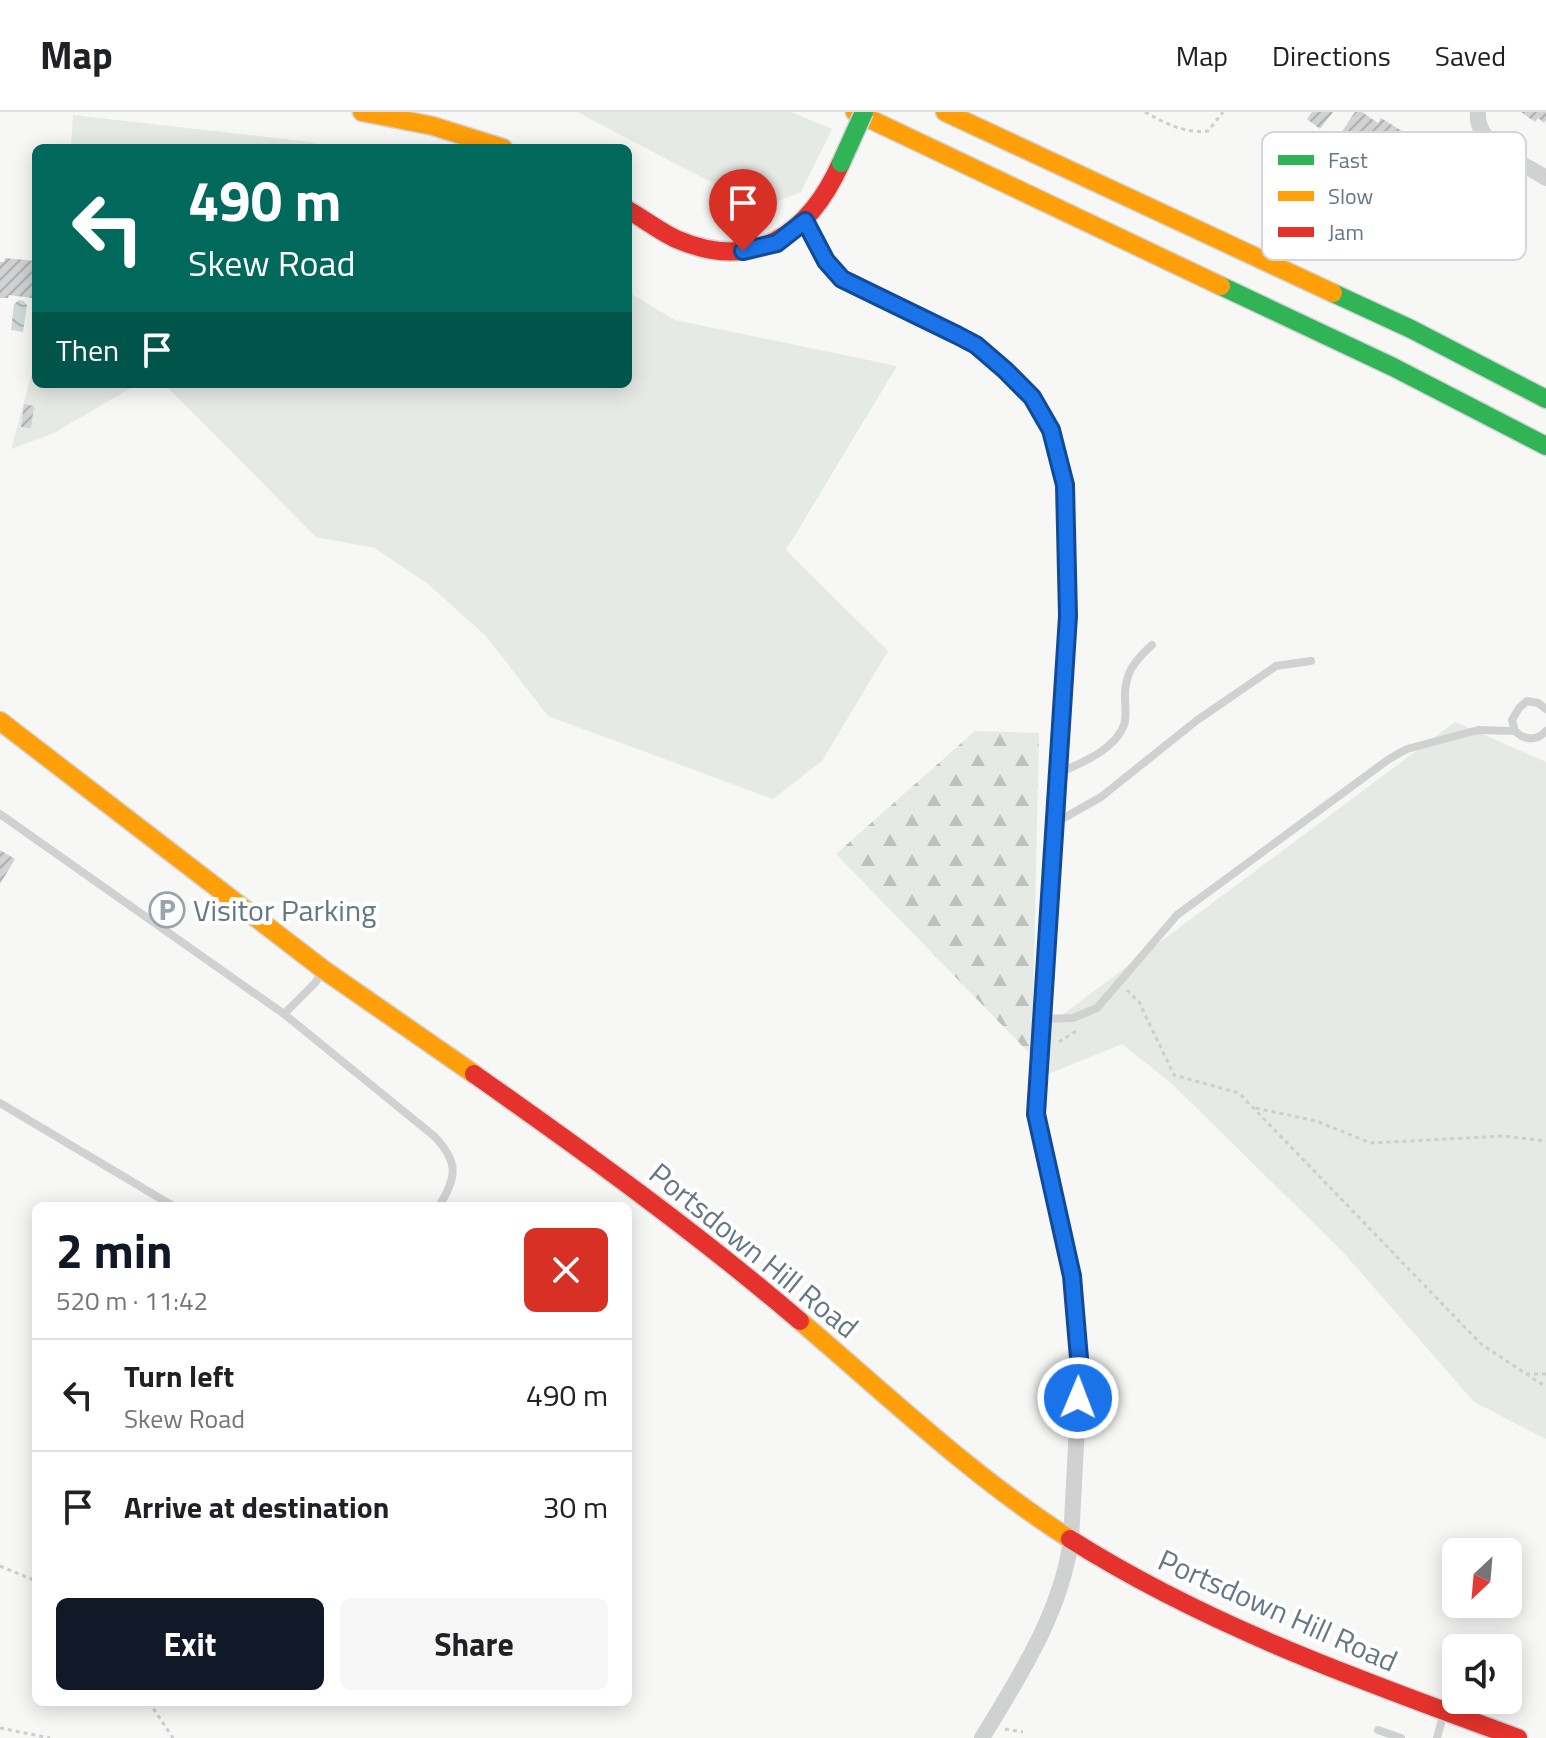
<!DOCTYPE html>
<meta charset="utf-8">
<style>
:root{--surface:#fff;--page:#f6f6f6;--text:#202124;--muted:#757577;--line:#e0e0e0;--accent:#111827}
body{margin:0;font-family:"Titillium Web",sans-serif;background:var(--page);color:var(--text);height:100vh;display:flex;flex-direction:column;font-size:30px;white-space:nowrap}
*{box-sizing:border-box;margin:0}
p{font-size:26px;color:var(--muted)}
.icon{flex:none;width:44px;height:44px;fill:none;stroke:currentColor;stroke-width:2;stroke-linecap:round;stroke-linejoin:round}
.map{position:relative;flex:1;overflow:hidden}
.drawer{position:absolute;left:32px;top:1090px;width:600px;height:504px;display:flex;flex-direction:column;background:var(--surface);border-radius:12px;box-shadow:0 4px 20px #0003}
.drawer>*{flex:none}
.banner{position:absolute;left:32px;top:32px;width:600px;height:244px;border-radius:12px;box-shadow:0 4px 20px #0003;background:#00695c;color:#fff;overflow:hidden}
.needle{width:52px;rotate:206deg}
.fabs{position:absolute;left:1442px;top:1426px;display:grid;gap:16px}
.fabs a{display:grid;place-items:center;width:80px;height:80px;border-radius:12px;background:var(--surface);box-shadow:0 4px 20px #0003;font-size:40px}
.pin{position:absolute;display:grid;place-items:center;width:68px;height:68px;color:#fff;margin:-82px -34px;border-radius:50% 50% 50% 0;rotate:-45deg;box-shadow:0 0 8px #0007}
.pin .icon{rotate:45deg}
.me{position:absolute;width:88px;margin:-44px;rotate:1deg;stroke-linejoin:round;filter:drop-shadow(0 0 6px #0008)}
.turn{display:flex;align-items:center;gap:28px;height:168px;padding:0 24px;font-size:36px}
.turn .icon{width:104px;height:104px;stroke-width:2.5}
.turn b{display:block;font-size:56px;line-height:68px}
.then{display:flex;align-items:center;height:76px;padding:0 24px;background:#0003;gap:16px;font-size:30px}
.round{display:grid;place-items:center;flex:none;width:84px;height:84px;border-radius:12px;background:var(--page)}
.head{display:flex;align-items:center;justify-content:space-between;height:136px;padding:0 24px}
h1{font-size:48px;font-weight:700;line-height:60px;color:var(--accent)}
.action{display:flex;gap:16px;margin-top:auto;padding:16px 24px}
.action a{flex:1;height:92px;border-radius:12px;background:var(--accent);color:#fff;font-size:32px;font-weight:700;line-height:92px;text-align:center}
.action a+a{background:var(--page);color:var(--text)}
ul{padding:0;list-style:none}
li{display:flex;align-items:center;gap:24px;height:112px;padding:0 24px;border-top:2px solid var(--line)}
li div{flex:1}
li b{display:block;font-size:30px}
li em{font-style:normal}
header{display:flex;align-items:center;gap:48px;box-sizing:border-box;height:112px;padding:0 40px;background:var(--surface);border-bottom:2px solid var(--line)}
header strong{font-size:38px}
nav{display:flex;gap:44px;margin-inline-start:auto;font-size:28px}
.map>svg:first-child{display:block}
.green{fill:#e6eae4}
.forest{fill:url(#forest-firs)}
.water{fill:url(#water-waves)}
.building{fill:url(#building-hatch)}
.lines{fill:none;stroke-linecap:round;stroke-linejoin:round}
.fast-casing{stroke:#d2d4d5;stroke-width:21}
.slow-casing{stroke:#d2d4d5;stroke-width:21}
.jam-casing{stroke:#d2d4d5;stroke-width:21}
.path{stroke:#cccecf;stroke-width:3;stroke-dasharray:4 4;stroke-linecap:butt}
.lane{stroke:#d0d2d2;stroke-width:8}
.street{stroke:#d0d2d2;stroke-width:16}
.fast{stroke:#30b455;stroke-width:18}
.slow{stroke:#ff9f0a;stroke-width:18}
.jam{stroke:#e5322d;stroke-width:18}
.fast-bridge-casing{stroke:#d2d4d5;stroke-width:21;stroke-linecap:butt}
.fast-bridge{stroke:#30b455;stroke-width:18}
.route-casing{stroke:#114b97;stroke-width:20}
.route{stroke:#1a73e8;stroke-width:14}
.labels{text-anchor:middle;dominant-baseline:central;stroke-width:8;stroke-linejoin:round;paint-order:stroke}
.poi-label{font-size:30px;fill:#657787;stroke:#fff;text-anchor:start}
.street-label{font-size:30px;fill:#657787;stroke:#fff}
.key{fill:#fff;stroke:#d1d6db;stroke-width:2}
.key-label{font-size:22px;fill:#657787}
</style>
<header>
<strong>Map</strong>
<nav><a>Map</a><a>Directions</a><a>Saved</a></nav>
</header>
<div class="map">
<svg width="1546" height="1626" viewBox="0 0 1546 1626">
<defs>
<pattern id="forest-firs" width="22" height="20" patternUnits="userSpaceOnUse" patternTransform="scale(2)"><rect width="22" height="20" fill="#e6eae4"/><path d="M5 1l3.5 6h-7zM16 11l3.5 6h-7z" fill="#bec2be"/></pattern>
<pattern id="water-waves" width="16" height="10" patternUnits="userSpaceOnUse" patternTransform="scale(2)"><rect width="16" height="10" fill="#d0d8da"/><path d="M0 5q4-4 8 0t8 0" fill="none" stroke="#acb4b6"/></pattern>
<pattern id="building-hatch" width="6" height="6" patternUnits="userSpaceOnUse" patternTransform="scale(2)"><rect width="6" height="6" fill="#d1d2d3"/><path d="M-1 1l2-2M0 6l6-6M5 7l2-2" fill="none" stroke="#adafb1"/></pattern>
</defs>
<rect width="100%" height="100%" fill="#f7f7f6"/>
<path class="green" d="M577,0h214l41,17 -31,63 -41,16z
M73,3l238,27 16,6h-256z
M628,180l47,28 222,46 -111,184 102,101 -66,110 -49,38 -225,-83 -62,-80 -58,-52 -53,-36 -59,-11 -152,-153h464z
M36,246v26h102l-84,49 -43,16z
M1455,610l91,40v677l-72,-37 -131,-150 -172,-169 -49,-39 -76,31 4,-51z"/>
<path class="forest" d="M975,619l64,2 -7,323 -196,-202z"/>
<path class="water" d="M19,188l5,1 3,4 -4,27 -12,-2 3,-26z"/>
<path class="building" d="M1312,0h21l-13,17 -13,-10z
M1355,0h7l16,11 3,-5 45,28 -14,20 -12,-8 -6,8 -21,-15 3,-5 -2,-1 -3,3 -17,-12 -2,5 -11,-8z
M1521,0h25v8l-2,3 -6,-5 -3,4z
M5,146l31,3 -4,37 -23,-3 -1,3h-8v-36h4z
M24,292l10,2 -3,22 -10,-1z
M0,738l15,9 -15,25z"/>
<g class="lines">
<defs>
<path id="fast" d="M1221,174l172,81 153,79
M1333,181l78,36 135,70"/>
<path id="slow" d="M362,0l71,14 70,22
M855,0l366,174
M945,0l388,181
M0,609l324,249 150,104
M800,1209c88,75 173,156 270,218"/>
<path id="jam" d="M628,98c16,9 31,21 48,29 79,34 133,-5 165,-76
M474,962c112,79 222,158 326,247
M1070,1427c139,88 295,143 448,199"/>
</defs>
<use href="#fast" class="fast-casing"/>
<use href="#slow" class="slow-casing"/>
<use href="#jam" class="jam-casing"/>
<path class="path" d="M1145,0c20,11 40,22 63,19l15,-19
M1127,878l12,12 35,73 65,18 242,251 65,43
M1059,930l17,-11
M1256,996l60,13 55,22 133,-7 42,5
M1526,1262h20
M0,1454l36,15
M149,1590l24,36
M0,1616l50,10
M1005,1617l18,3"/>
<path class="lane" d="M1546,597l-8,-6 -11,-2 -8,7 -7,12 3,11c10,10 22,10 31,0
M1059,661c22,-10 56,-23 65,-48 3,-9 1,-17 1,-26 -1,-25 9,-38 27,-54
M0,702l284,200 31,-31 8,-12
M1055,711l46,-26 95,-76 80,-55 35,-5
M284,902l150,122c24,25 24,40 5,70
M1042,907l31,-1 24,-10 80,-93 212,-156 18,-10 71,-19 37,1
M0,991l173,103
M1378,1618l23,8
M1437,1626l7,-26"/>
<path class="street" d="M1478,0c-4,33 45,51 68,66
M805,109l21,40 16,18 134,66 29,25 27,27 19,33 14,55 3,131 -32,498 36,162 8,94 -9,170c-10,73 -52,137 -89,198"/>
<use href="#fast" class="fast"/>
<use href="#slow" class="slow"/>
<use href="#jam" class="jam"/>
<defs>
<path id="fast-bridge" d="M841,51l23,-51"/>
</defs>
<use href="#fast-bridge" class="fast-bridge-casing"/>
<use href="#fast-bridge" class="fast-bridge"/>
</g>
<g class="lines">
<defs>
<path id="route" d="M743,139l34,-8 28,-22 21,40 16,18 115,56 19,10 29,25 27,27 19,33 14,55 3,131 -32,498 36,162 8,94 -2,28"/>
</defs>
<use href="#route" class="route-casing"/>
<use href="#route" class="route"/>
</g>
<defs>
<symbol id="parking-ring" viewBox="-11 -11 22 22"><circle r="9.5" fill="#fff" stroke="#98a4ae" stroke-width="1.5"/><path d="M-3.5-5.5H1a3.5 3.5 0 0 1 0 7H-1V5.5H-3.5ZM-1-3.4V-.6H.8a1.4 1.4 0 0 0 0-2.8Z" fill="#98a4ae"/></symbol>
</defs>
<g fill-rule="evenodd">
<use href="#parking-ring" x="147" y="778" width="40" height="40"/>
</g>
<g class="labels">
<g class="poi-label">
<text x="193" y="798">Visitor Parking</text>
</g>
<g class="street-label">
<text transform="translate(754 1138) rotate(39)">Portsdown Hill Road</text>
<text transform="translate(1278 1498) rotate(24)">Portsdown Hill Road</text>
</g>
</g>
<rect x="1262" y="20" width="264" height="128" rx="12" class="key"/>
<rect x="1278" y="43" width="36" height="10" fill="#30b455"/>
<rect x="1278" y="79" width="36" height="10" fill="#ff9f0a"/>
<rect x="1278" y="115" width="36" height="10" fill="#e5322d"/>
<g class="key-label">
<text x="1328" y="56">Fast</text>
<text x="1328" y="92">Slow</text>
<text x="1328" y="128">Jam</text>
</g>
</svg>
<div class="fabs">
<a><svg class="needle" viewBox="-14 -14 28 28"><path d="M0-13l5 13h-10z" fill="#e53935"/><path d="M0 13l5-13h-10z" fill="#757577"/></svg></a>
<a><svg class="icon" aria-label="sound" viewBox="0 0 24 24"><path d="M4 9h4l5-4v14l-5-4H4zM17 9q2 3 0 6"/></svg></a>
</div>
<div class="pin" style="left:743px;top:139px;background:#d93025"><svg class="icon" aria-label="arrive" viewBox="0 0 24 24"><path d="M6 21V4h12l-3 4 3 4H6"/></svg></div>
<svg class="me" style="left:1078px;top:1286px" viewBox="-20 -20 40 40"><circle r="17" fill="#1a73e8" stroke="#fff" stroke-width="3"/><path d="M0-11L8 9 0 5-8 9z" fill="#fff"/></svg>
<div class="banner">
<div class="turn"><svg class="icon" aria-label="left" viewBox="0 0 24 24"><path d="M17 20v-9H6M10 6l-5 5 5 5"/></svg><div><b>490 m</b>Skew Road</div></div>
<div class="then">Then<svg class="icon" aria-label="arrive" viewBox="0 0 24 24"><path d="M6 21V4h12l-3 4 3 4H6"/></svg></div>
</div>
<section class="drawer">
<div class="head"><div><h1>2 min</h1><p>520 m · 11:42</p></div><a class="round" style="background:#d93025;color:#fff"><svg class="icon" aria-label="close" viewBox="0 0 24 24"><path d="M6 6l12 12M18 6L6 18"/></svg></a></div>
<ul>
<li><svg class="icon" aria-label="left" viewBox="0 0 24 24"><path d="M17 20v-9H6M10 6l-5 5 5 5"/></svg><div><b>Turn left</b><p>Skew Road</p></div><em>490 m</em></li>
<li><svg class="icon" aria-label="arrive" viewBox="0 0 24 24"><path d="M6 21V4h12l-3 4 3 4H6"/></svg><div><b>Arrive at destination</b></div><em>30 m</em></li>
</ul>
<div class="action"><a>Exit</a><a>Share</a></div>
</section>
</div>
